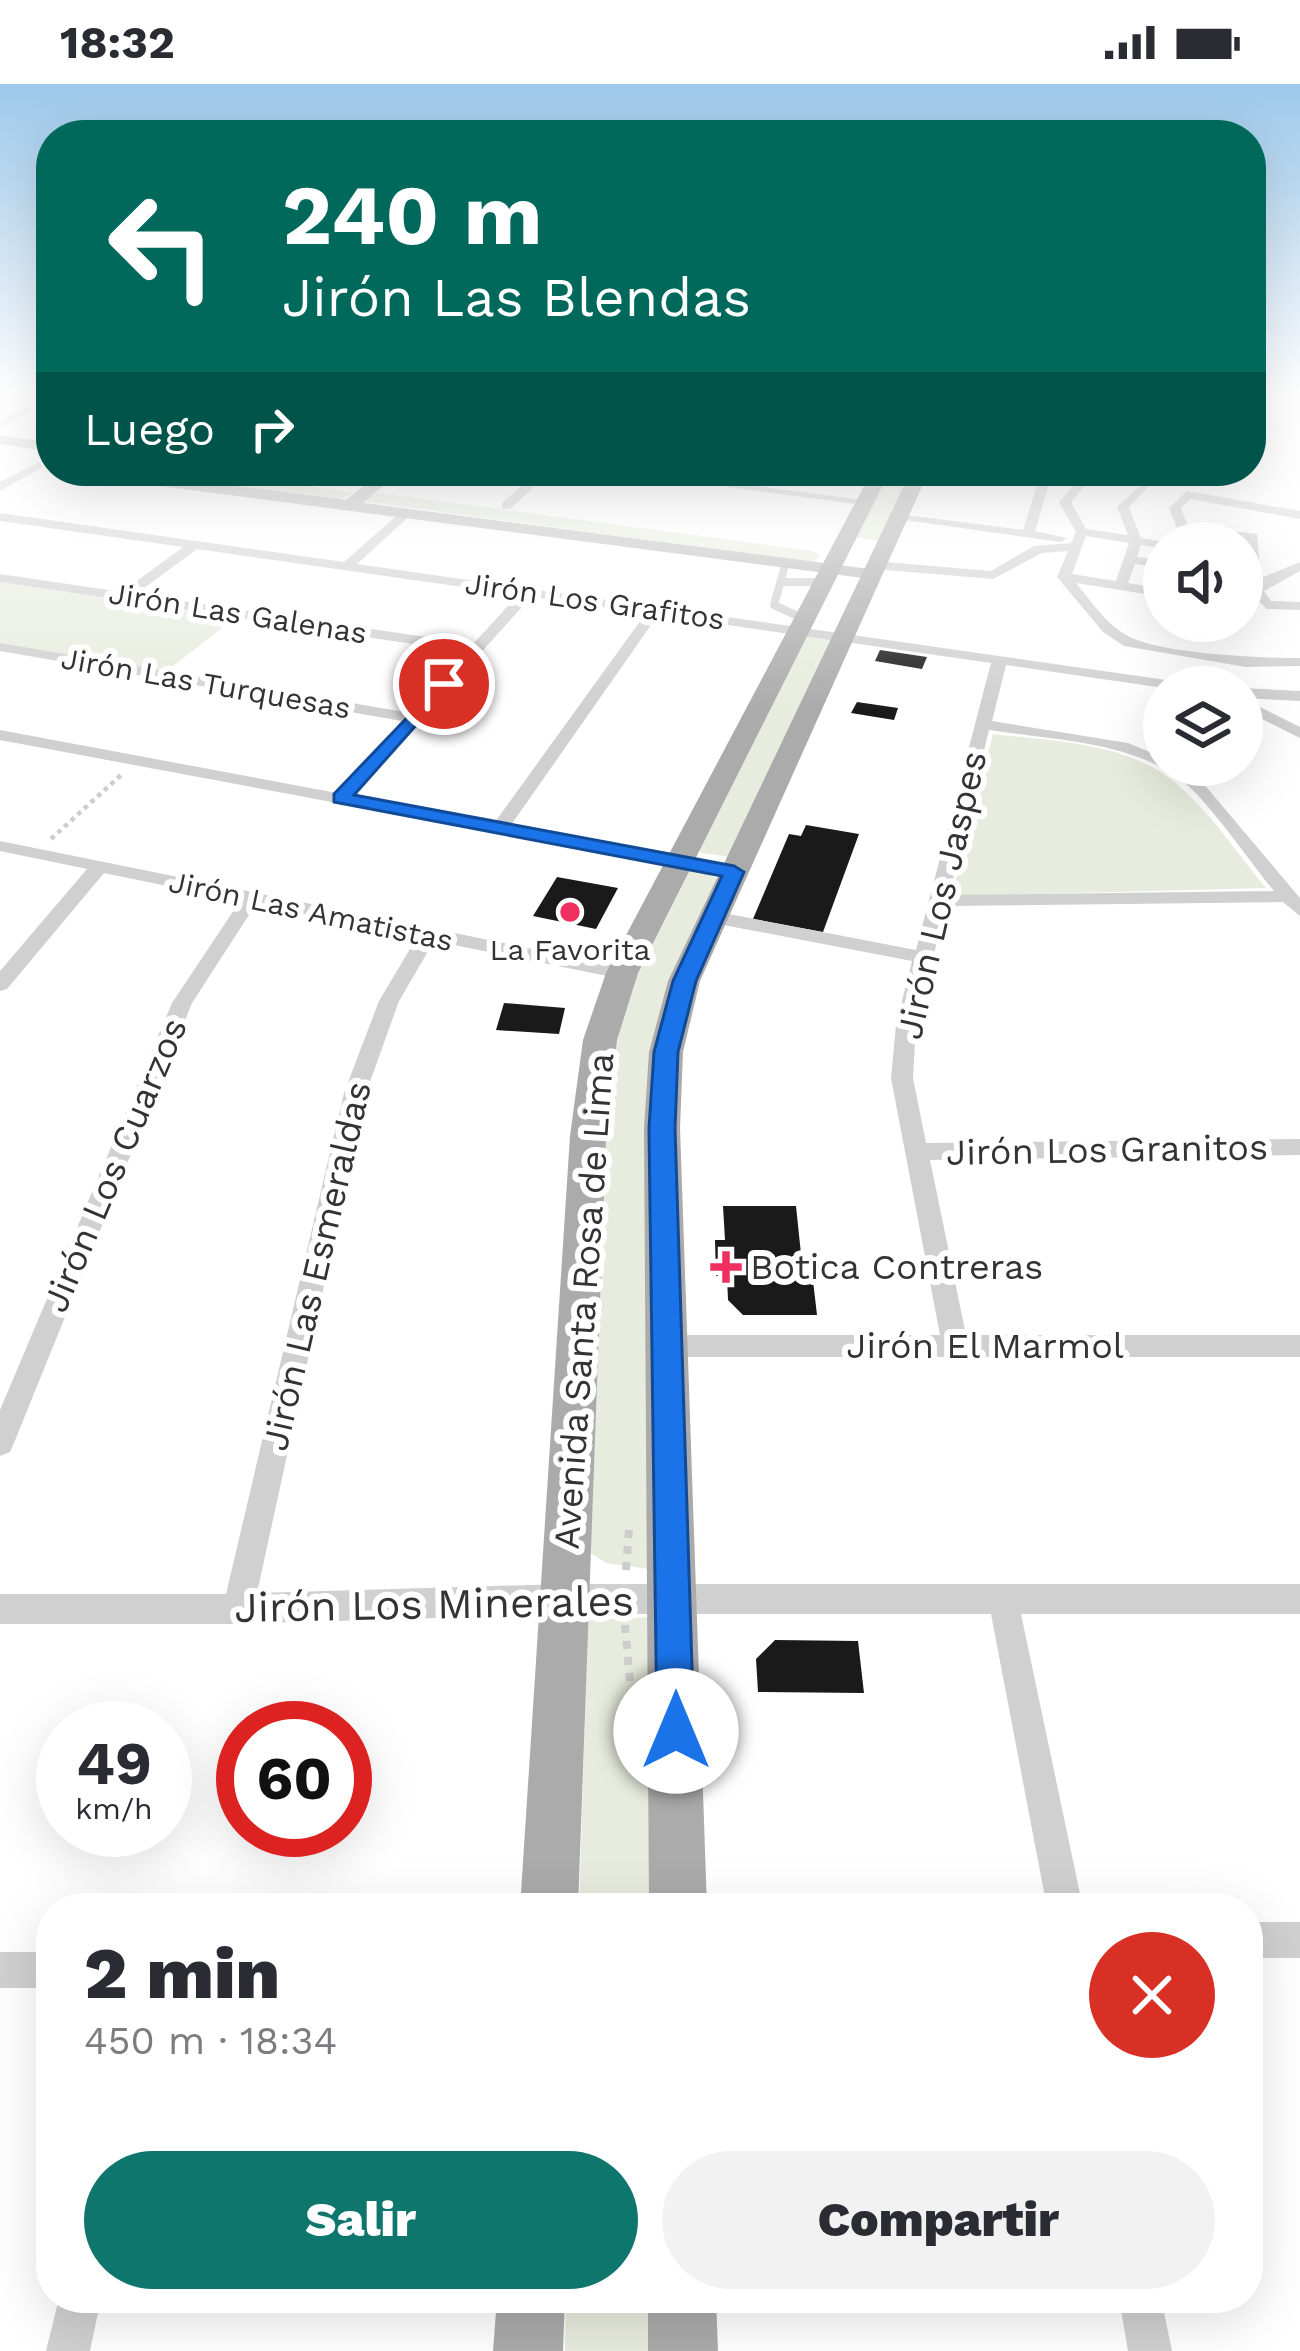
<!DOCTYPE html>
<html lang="es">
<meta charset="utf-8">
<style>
:root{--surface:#fff;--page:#f2f2f3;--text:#2b2b33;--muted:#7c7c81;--accent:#0f766e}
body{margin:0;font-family:"Work Sans",sans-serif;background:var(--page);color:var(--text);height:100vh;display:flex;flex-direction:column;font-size:45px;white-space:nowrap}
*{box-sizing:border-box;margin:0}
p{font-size:39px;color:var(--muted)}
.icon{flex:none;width:66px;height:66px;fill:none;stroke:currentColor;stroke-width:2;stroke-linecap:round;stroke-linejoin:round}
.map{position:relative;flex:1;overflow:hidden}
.details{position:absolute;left:36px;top:1809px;width:1227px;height:420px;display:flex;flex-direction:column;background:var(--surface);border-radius:48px;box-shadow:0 12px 48px #0002}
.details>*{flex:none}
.banner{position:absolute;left:36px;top:36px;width:1230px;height:366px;border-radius:48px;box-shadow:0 12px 48px #0002;background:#00695c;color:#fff;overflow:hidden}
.fabs{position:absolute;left:1143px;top:438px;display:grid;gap:24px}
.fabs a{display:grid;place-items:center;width:120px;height:120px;border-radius:50%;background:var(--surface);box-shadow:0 12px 48px #0002;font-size:60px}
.speed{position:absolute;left:36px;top:1617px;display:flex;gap:24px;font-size:60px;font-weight:700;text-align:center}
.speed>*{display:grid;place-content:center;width:156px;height:156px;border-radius:50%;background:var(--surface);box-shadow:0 12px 48px #0002;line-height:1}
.speed small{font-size:30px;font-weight:400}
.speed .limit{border:18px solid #d22;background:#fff;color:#111}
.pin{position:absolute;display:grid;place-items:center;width:102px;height:102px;color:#fff;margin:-51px;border:6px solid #fff;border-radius:50%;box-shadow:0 3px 12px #0007}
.me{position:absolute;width:132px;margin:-66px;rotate:0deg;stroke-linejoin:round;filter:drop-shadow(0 0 9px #0008)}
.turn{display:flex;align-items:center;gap:42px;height:252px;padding:0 48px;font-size:54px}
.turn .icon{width:156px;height:156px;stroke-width:2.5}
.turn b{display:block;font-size:84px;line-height:102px}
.then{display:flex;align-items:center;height:114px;padding:0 48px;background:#0003;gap:24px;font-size:45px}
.round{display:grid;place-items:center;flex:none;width:126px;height:126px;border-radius:63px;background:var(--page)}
.overview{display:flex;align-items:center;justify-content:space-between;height:204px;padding:0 48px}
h1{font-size:72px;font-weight:800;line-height:90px}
.button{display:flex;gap:24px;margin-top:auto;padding:24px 48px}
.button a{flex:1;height:138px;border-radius:72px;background:var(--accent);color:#fff;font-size:48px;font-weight:800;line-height:138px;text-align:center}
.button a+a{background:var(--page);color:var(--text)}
.status{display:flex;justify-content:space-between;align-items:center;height:84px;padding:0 60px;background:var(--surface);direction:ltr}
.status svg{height:33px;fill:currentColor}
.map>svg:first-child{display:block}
.green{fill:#e8ecde}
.building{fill:#1a1a1a}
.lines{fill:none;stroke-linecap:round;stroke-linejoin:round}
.path-far1{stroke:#cdcdcd;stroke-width:4.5;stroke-dasharray:4.5 4.5;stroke-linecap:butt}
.path{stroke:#cdcdcd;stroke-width:8;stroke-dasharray:8 8;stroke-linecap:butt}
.lane{stroke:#d0d0d0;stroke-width:8}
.street{fill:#d0d0d0;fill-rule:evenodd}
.secondary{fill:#bdbdbd;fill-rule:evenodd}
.primary{fill:#ababab;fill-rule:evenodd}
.route{fill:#1a73e8;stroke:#114b97;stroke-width:3}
.poi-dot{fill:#ef2f5e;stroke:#fff;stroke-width:4.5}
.labels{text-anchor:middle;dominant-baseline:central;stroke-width:12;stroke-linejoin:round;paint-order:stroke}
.far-street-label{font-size:30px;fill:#333;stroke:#fff}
.far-poi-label{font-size:30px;fill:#333;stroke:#fff}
.street-label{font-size:36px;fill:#333;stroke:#fff}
.poi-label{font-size:36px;fill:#333;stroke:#fff;text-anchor:start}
.near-street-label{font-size:42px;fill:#333;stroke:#fff}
</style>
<div class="status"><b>18:32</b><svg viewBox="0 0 49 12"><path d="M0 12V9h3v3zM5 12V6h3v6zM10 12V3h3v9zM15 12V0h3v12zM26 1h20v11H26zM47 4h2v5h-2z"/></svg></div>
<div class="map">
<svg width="1300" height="2267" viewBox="0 0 1300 2267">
<rect width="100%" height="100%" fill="#fff"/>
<path class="green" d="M156,387h53l145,22 -17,7 -182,-23z
M888,387h27l-35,70 -28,-4z
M378,409l435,58 7,4 -8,8 -449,-62z
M0,498l235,36 -71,55 -164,-28z
M809,551l23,5 -100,217 -31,-4 -5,-6 103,-211z
M993,650c58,7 132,8 180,47 35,28 64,72 93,107l-306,8 -7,-5z
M696,786l25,10 -42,90 -30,599 -43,-6 -17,-11 14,-428 20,-122 59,-130z
M655,1533l1,291h-77l9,-288z
M566,2214h91v53h-92z"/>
<path class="building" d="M880,566l47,7 -5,12 -47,-8z
M857,618l41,6 -4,12 -43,-7z
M806,741l53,9 -36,98 -70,-13 36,-85 12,2z
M557,793l61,11 -22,41 -63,-13z
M504,919l61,5 -6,26 -63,-4z
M723,1122h73l5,48 9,1 7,60h-74l-15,-15 -1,-23 -11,-1 -1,-36h10z
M775,1556l83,1 6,52 -106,-1 -2,-33z"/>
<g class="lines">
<path class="path-far1" d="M51,755l70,-64"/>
<path class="path" d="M626,1486l3,-41
M625,1541l5,58"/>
<path class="lane" d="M786,478l-12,43 28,13
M784,498h36"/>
<path class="street" d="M51,311v7l-51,25v-7z
M39,378l4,5 -43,24v-9z
M538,387h13l-41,38h-8v-6z
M608,387h35l227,30 -6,4z
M962,387l78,4 1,-4h12l-18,60 32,7 -6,4 -170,-24 6,-4 126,16 15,-48z
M1098,387h15l-29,16 -13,15 15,27 42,6 -11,-28 27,-25 6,3 -21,22 12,31 28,5h-5v6l-23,-4 -4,12 27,3v8l-29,-4 -7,19 36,6v8l-88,-14c16,19 31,43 54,54 34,17 130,21 170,21v8l-54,1 -122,-21 -21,-14 -46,-55 11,-26 -26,2 -49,26 -118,-10 -7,-4 7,-4 116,10 43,-25 37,-3 5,-11 -17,-30 17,-19zM1086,452l43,7 -13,38 -44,-7z
M1187,407l113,20v8l-110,-20 -9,9 7,18 69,8 4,44 39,-16v9l-36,20 7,10 29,1v8l-33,-1 -13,-12h-12v-6l8,-2 -3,-49 -55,-6 3,9h-12l-14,-35z
M404,425l10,3 -57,52 837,120 3,3 -33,1 -158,-23 -14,56 136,22 36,15v7h14l19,11 103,122v18l-17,-14 -337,4 -30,119 -3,53 13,65 374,-4v16l-370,5 36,175h334v22h-630l-9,-3 -4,-8 4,-8 9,-3h270l-49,-257 5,-53 16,-64 -199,-38 -9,-6 9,-6 203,39 75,-287 -333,-48 -147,210 229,43v8l-6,1 -734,-137v-10l337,63 65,-72 -402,-70v-8l410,70 56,-61 -466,-70v-8l122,18 61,-45 -183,-26v-8l344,49zM197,465l321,46 -45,49 -337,-50zM531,513l115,16 -151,209 -143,-26zM989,646c63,10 145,11 196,53 28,24 64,78 89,108l-325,4z
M1242,604l58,3v10l-58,-3z
M1242,614l58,29v11l-58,-29z
M0,757l622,126 10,6 -10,6 -188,-38 -35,60 -33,92 -109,500 308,-9h735v30h-279l62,294h-36l-56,-294h-426l-327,10h-238v-30h226l118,-501 35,-92 38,-64 -161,-33 -64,99 -178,440 -4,9 -10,4v-46l172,-407 68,-102 -136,-28 -97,116 -7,2v-20l87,-102 -87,-18z
M1248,1838h52v36h-52z
M0,1868h51v36h-51z
M59,2214h42l-11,53h-44z
M1119,2214h42l11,53h-44z"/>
<path class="secondary" d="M0,352l51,6v10l-51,-8z
M76,387h44l226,29 37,-29h18l-38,32 507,66 9,5 -9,5 -786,-103z"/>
<path class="primary" d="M872,387h18l-252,502 -21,67 -11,96 -28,772h-58l50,-772 13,-96 23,-67z
M911,387h18l-229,510 -17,71 -3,76 27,780h-58l-5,-780 5,-76 19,-71z
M497,2214h68l-2,53h-70z
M648,2214h68l2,53h-70z"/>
</g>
<linearGradient id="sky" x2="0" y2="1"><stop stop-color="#9cc8ea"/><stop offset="0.49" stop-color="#fff"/><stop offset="1" stop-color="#fff" stop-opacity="0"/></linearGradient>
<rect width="1300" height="626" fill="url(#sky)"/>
<path class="route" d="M444,595l9,5 -3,3 -96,108 380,71 10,6 -48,109 -18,71 -3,76 19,603 -5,13 -13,6 -13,-6 -6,-13 -8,-603 5,-76 19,-71 49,-105 -388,-74v-8z"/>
<g class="poi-dot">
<circle cx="570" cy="828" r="12"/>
<path d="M720 1165h12v12h12v12h-12v12h-12v-12h-12v-12h12z"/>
</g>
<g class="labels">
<g class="far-street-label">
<text transform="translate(595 517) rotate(8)">Jirón Los Grafitos</text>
<text transform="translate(238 529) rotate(9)">Jirón Las Galenas</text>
<text transform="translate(206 599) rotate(10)">Jirón Las Turquesas</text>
<text transform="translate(311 827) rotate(12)">Jirón Las Amatistas</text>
</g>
<g class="far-poi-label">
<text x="570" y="865">La Favorita</text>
</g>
<g class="street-label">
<text transform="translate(942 811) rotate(-77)">Jirón Los Jaspes</text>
<text transform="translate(1107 1066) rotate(-1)">Jirón Los Granitos</text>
<text transform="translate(115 1081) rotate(-67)">Jirón Los Cuarzos</text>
<text transform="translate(317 1182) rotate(-77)">Jirón Las Esmeraldas</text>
<text transform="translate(584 1217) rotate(-86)">Avenida Santa Rosa de Lima</text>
<text x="985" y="1262">Jirón El Marmol</text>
</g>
<g class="poi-label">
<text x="750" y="1183">Botica Contreras</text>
</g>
<g class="near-street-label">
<text transform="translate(434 1520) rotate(-1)">Jirón Los Minerales</text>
</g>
</g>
</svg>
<div class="fabs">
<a><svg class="icon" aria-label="sound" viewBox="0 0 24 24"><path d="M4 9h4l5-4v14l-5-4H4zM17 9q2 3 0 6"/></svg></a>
<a><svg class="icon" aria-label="layers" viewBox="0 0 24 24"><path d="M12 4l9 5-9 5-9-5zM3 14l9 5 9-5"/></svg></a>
</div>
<div class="speed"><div>49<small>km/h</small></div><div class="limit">60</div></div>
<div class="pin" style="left:444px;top:600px;background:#d93025"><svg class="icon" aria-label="arrive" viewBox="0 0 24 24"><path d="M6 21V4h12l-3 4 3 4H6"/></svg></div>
<svg class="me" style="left:676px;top:1647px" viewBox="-20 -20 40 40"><circle r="19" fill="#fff"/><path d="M0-13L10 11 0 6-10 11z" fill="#1a73e8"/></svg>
<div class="banner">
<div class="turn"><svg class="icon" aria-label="left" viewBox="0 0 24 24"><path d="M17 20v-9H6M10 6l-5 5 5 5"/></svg><div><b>240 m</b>Jirón Las Blendas</div></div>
<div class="then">Luego<svg class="icon" aria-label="right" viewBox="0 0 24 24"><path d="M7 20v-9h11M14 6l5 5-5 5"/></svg></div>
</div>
<section class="details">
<div class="overview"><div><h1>2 min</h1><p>450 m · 18:34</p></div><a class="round" style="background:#d93025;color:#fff"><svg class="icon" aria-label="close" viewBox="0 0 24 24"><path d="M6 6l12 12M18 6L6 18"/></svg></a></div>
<div class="button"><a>Salir</a><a>Compartir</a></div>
</section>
</div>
